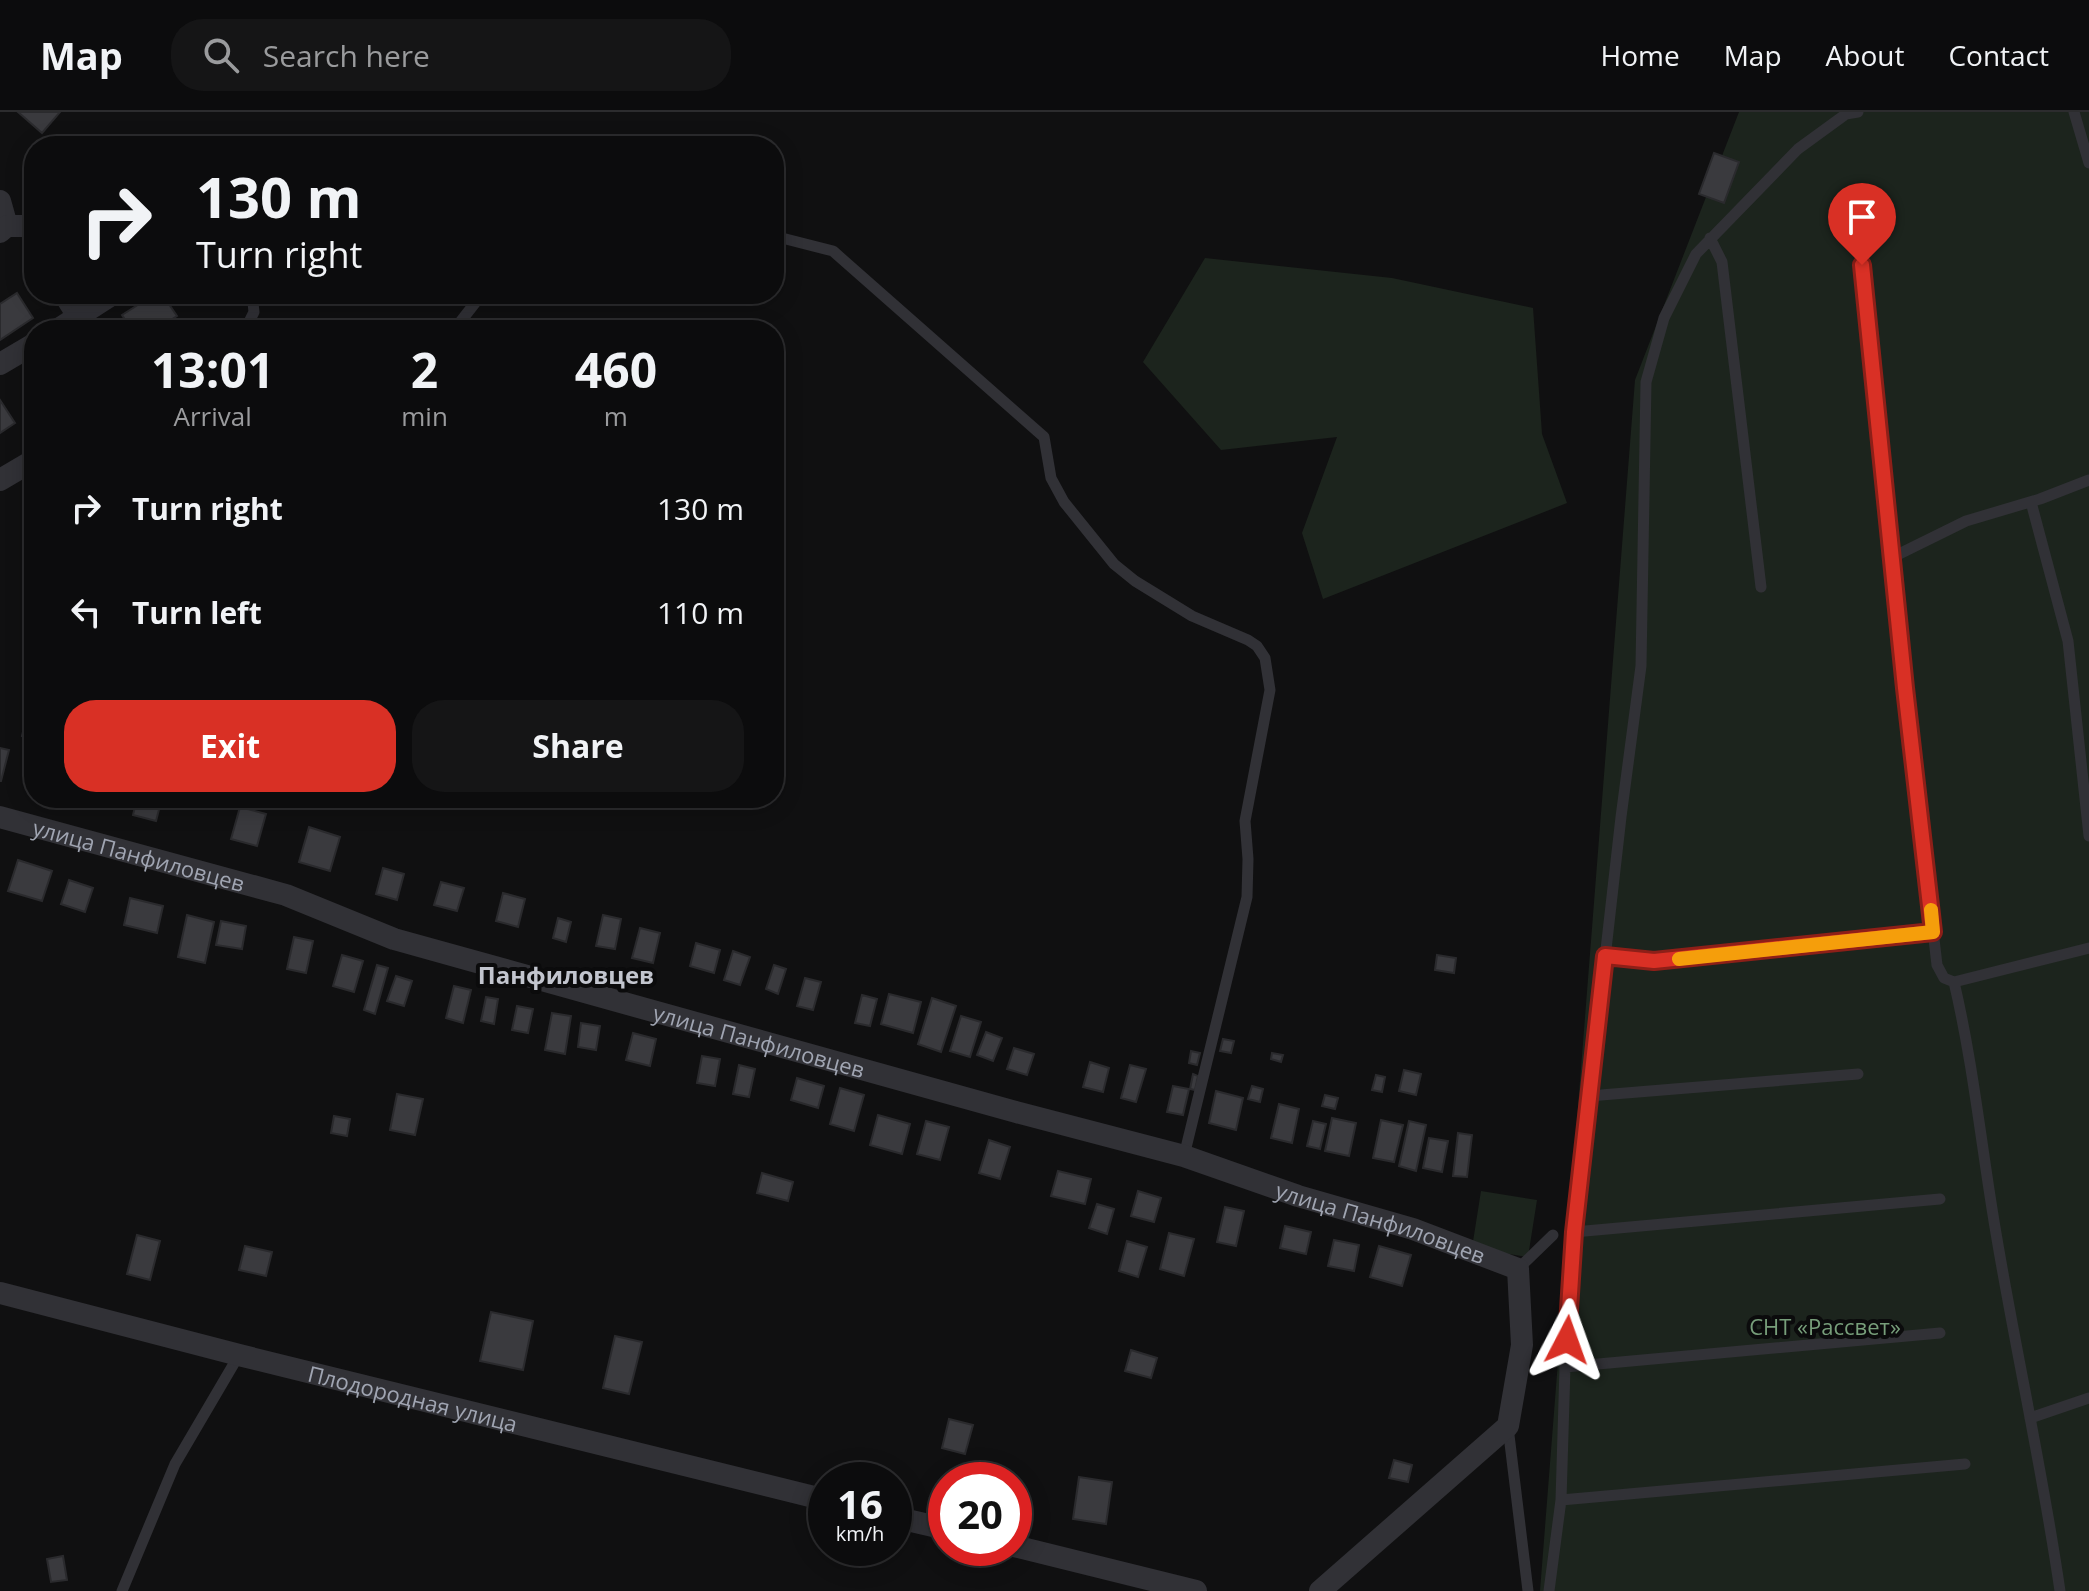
<!DOCTYPE html>
<meta charset="utf-8">
<style>
:root{--surface:#0c0c0d;--page:#151516;--text:#f1f3f6;--muted:#9a9b9d;--line:#2c2c2e;--accent:#d93025}
body{margin:0;font-family:"Open Sans",sans-serif;background:var(--page);color:var(--text);height:100vh;display:flex;flex-direction:column;font-size:30px;white-space:nowrap}
*{box-sizing:border-box;margin:0}
p{font-size:26px;color:var(--muted)}
.icon{flex:none;width:44px;height:44px;fill:none;stroke:currentColor;stroke-width:2;stroke-linecap:round;stroke-linejoin:round}
.map{position:relative;flex:1;overflow:hidden}
.sheet{position:absolute;left:24px;top:208px;width:760px;height:488px;display:flex;flex-direction:column;background:var(--surface);border-radius:32px;box-shadow:0 4px 20px #0003,0 0 0 2px var(--line)}
.sheet>*{flex:none}
.banner{position:absolute;left:24px;top:24px;width:760px;height:168px;border-radius:32px;box-shadow:0 4px 20px #0003,0 0 0 2px var(--line);background:#0c0c0d;color:var(--text);overflow:hidden}
.speed{position:absolute;left:808px;top:1350px;display:flex;gap:16px;font-size:40px;font-weight:700;text-align:center}
.speed>*{display:grid;place-content:center;width:104px;height:104px;border-radius:50%;background:var(--surface);box-shadow:0 4px 20px #0003,0 0 0 2px var(--line);line-height:1}
.speed small{font-size:20px;font-weight:400}
.speed .limit{border:12px solid #d22;background:#fff;color:#111}
.pin{position:absolute;display:grid;place-items:center;width:68px;height:68px;color:#fff;margin:-82px -34px;border-radius:50% 50% 50% 0;rotate:-45deg;box-shadow:0 0 8px #0007}
.pin .icon{rotate:45deg}
.me{position:absolute;width:88px;margin:-44px;rotate:4deg;stroke-linejoin:round;filter:drop-shadow(0 0 6px #0008)}
.turn{display:flex;align-items:center;gap:28px;height:168px;padding:0 40px;font-size:36px}
.turn .icon{width:104px;height:104px;stroke-width:2.5}
.turn b{display:block;font-size:56px;line-height:68px}
.eta{display:flex;justify-content:space-evenly;align-items:center;height:136px;text-align:center}
.eta b{font-size:48px;font-weight:700;line-height:56px}
.action{display:flex;gap:16px;margin-top:auto;padding:16px 40px}
.action a{flex:1;height:92px;border-radius:32px;background:var(--accent);color:#fff;font-size:32px;font-weight:700;line-height:92px;text-align:center}
.action a+a{background:var(--page);color:var(--text)}
ul{padding:0;list-style:none}
li{display:flex;align-items:center;gap:24px;height:104px;padding:0 40px}
li div{flex:1}
li b{display:block;font-size:30px}
li em{font-style:normal}
header{display:flex;align-items:center;gap:48px;box-sizing:border-box;height:112px;padding:0 40px;background:var(--surface);border-bottom:2px solid var(--line)}
header strong{font-size:38px}
nav{display:flex;gap:44px;margin-inline-start:auto;font-size:28px}
.search{width:560px;height:72px;background:var(--page);display:flex;align-items:center;gap:20px;box-sizing:border-box;padding:0 28px;border-radius:32px;color:var(--muted);font-size:30px}
.map>svg:first-child{display:block}
.green{fill:#1c241d}
.building{fill:#3a3a3e;stroke:#2a2a2d;stroke-width:2}
.lines{fill:none;stroke-linecap:round;stroke-linejoin:round}
.lane{stroke:#313136;stroke-width:11}
.street{stroke:#313136;stroke-width:22}
.route-casing{stroke:#8d1f18;stroke-width:20}
.route{stroke:#d93025;stroke-width:14}
.slow{stroke:#f59e0b;stroke-width:14}
.labels{text-anchor:middle;dominant-baseline:central;stroke-width:8;stroke-linejoin:round;paint-order:stroke}
.street-label{font-size:22px;fill:#a0a5b2;stroke:#0b0b0c}
.park-label{font-size:22px;fill:#779e7a;stroke:#0b0b0c}
.neighbourhood-label{font-size:24px;font-weight:bold;fill:#c2c5ce;stroke:#0b0b0c}
</style>
<header>
<strong>Map</strong>
<div class="search"><svg class="icon" aria-label="search" viewBox="0 0 24 24"><circle cx="10" cy="10" r="6"/><path d="M15 15l6 6"/></svg>Search here</div>
<nav><a>Home</a><a>Map</a><a>About</a><a>Contact</a></nav>
</header>
<div class="map">
<svg width="2089" height="1479" viewBox="0 0 2089 1479">
<rect width="100%" height="100%" fill="#101011"/>
<path class="green" d="M1739,0h350v1479h-549l95,-1211z
M1205,146l187,20 141,30 9,126 25,69 -244,96 -21,-66 35,-96 -116,13 -78,-88z
M1481,1079l56,9 -9,57 -56,-9z"/>
<path class="building" d="M18,0h42l-18,21z
M1714,41l25,9 -15,41 -25,-9z
M17,181l16,25 -33,22v-36z
M155,182h7l15,22 -22,14h-23l-10,-15z
M0,288l15,23 -15,10z
M31,586h3v41l-12,-3z
M0,636l9,2 -8,31h-1z
M66,686h27l-2,8z
M137,686h25l-6,23 -23,-6z
M240,695l26,7 -9,32 -26,-7z
M309,715l31,10 -10,34 -31,-9z
M18,748l34,11 -10,30 -34,-10z
M383,756l21,6 -7,26 -21,-6z
M69,768l24,8 -8,24 -24,-8z
M441,770l23,6 -7,23 -23,-6z
M503,781l22,6 -7,28 -22,-6z
M130,786l33,8 -6,27 -33,-8z
M187,803l27,7 -9,41 -27,-6z
M603,803l18,4 -6,30 -19,-3z
M558,806l13,4 -5,20 -13,-4z
M221,809l25,5 -4,23 -26,-4z
M640,816l20,5 -7,30 -21,-5z
M294,825l19,4 -7,32 -19,-4z
M696,831l24,7 -6,23 -24,-7z
M733,839l17,6 -10,28 -16,-5z
M342,843l21,6 -9,31 -21,-6z
M1437,843l19,3 -2,15 -19,-3z
M377,853l11,3 -13,46 -11,-4z
M774,853l12,4 -8,25 -12,-5z
M396,864l16,5 -8,25 -17,-5z
M805,866l16,4 -8,28 -16,-4z
M454,874l17,4 -8,33 -17,-5z
M889,882l32,8 -8,31 -32,-9z
M862,883l15,4 -7,27 -15,-3z
M486,885l12,2 -4,25 -13,-3z
M932,886l24,8 -15,46 -23,-8z
M517,894l16,3 -5,24 -16,-3z
M552,901l19,3 -6,38 -20,-4z
M961,904l20,6 -11,35 -20,-6z
M581,911l19,3 -4,24 -18,-3z
M986,920l16,6 -9,23 -16,-6z
M633,921l23,6 -6,27 -24,-6z
M1223,927l11,2 -3,12 -11,-2z
M1014,936l20,6 -7,21 -20,-6z
M1191,939l9,2 -3,12 -8,-2z
M1272,941l11,2 -2,7 -10,-3z
M702,944l18,3 -5,27 -18,-3z
M1090,950l19,6 -6,24 -20,-5z
M739,953l16,4 -6,28 -16,-3z
M1130,953l16,4 -10,33 -15,-4z
M1404,958l17,4 -5,21 -17,-4z
M1193,962l5,2 -3,14 -5,-1z
M1376,963l9,2 -3,15 -10,-2z
M797,966l27,8 -6,22 -27,-8z
M1173,974l16,3 -6,26 -16,-3z
M1252,974l11,3 -3,13 -12,-3z
M840,976l24,7 -10,36 -24,-7z
M1216,979l27,7 -7,32 -27,-7z
M397,982l26,5 -8,36 -25,-5z
M1325,983l13,3 -3,11 -13,-3z
M1279,992l20,5 -7,34 -21,-5z
M878,1003l32,9 -8,30 -32,-9z
M334,1004l16,3 -3,17 -16,-3z
M1332,1006l24,5 -7,33 -24,-5z
M1381,1008l22,5 -9,37 -21,-4z
M926,1009l23,6 -9,33 -23,-6z
M1313,1009l13,3 -6,25 -13,-3z
M1409,1009l17,4 -10,46 -17,-5z
M1458,1021l14,2 -5,42 -14,-1z
M1429,1026l19,3 -6,31 -19,-4z
M989,1028l21,7 -10,32 -21,-6z
M1058,1059l33,8 -6,25 -34,-8z
M762,1061l31,9 -5,19 -31,-8z
M1138,1079l23,7 -7,24 -23,-6z
M1097,1092l17,5 -7,25 -18,-6z
M1225,1095l19,4 -8,35 -19,-4z
M1285,1114l26,6 -5,22 -26,-6z
M1169,1121l25,6 -10,37 -24,-7z
M137,1123l23,6 -10,39 -23,-6z
M1334,1128l25,5 -5,26 -26,-5z
M1127,1129l20,6 -9,30 -19,-6z
M245,1134l27,6 -6,24 -27,-6z
M1379,1134l32,9 -9,31 -32,-9z
M491,1200l42,9 -10,49 -43,-9z
M615,1224l27,6 -13,52 -26,-6z
M1131,1238l26,8 -6,20 -26,-7z
M949,1307l24,6 -8,29 -23,-6z
M1394,1348l18,5 -4,17 -19,-4z
M1079,1365l33,5 -6,42 -33,-5z
M63,1444l4,24 -16,2 -4,-23z"/>
<g class="lines">
<path class="lane" d="M2074,0l15,51
M1855,94l50,482 32,277 7,13 10,4c20,85 28,171 43,257 20,118 46,234 63,352
M774,124l59,15 211,186 7,41 13,24 50,62 21,17 57,35 56,24 9,6 8,12 5,32 -25,131 3,38 -1,38 -63,259
M1710,126l12,24 39,325
M245,218l9,-18 -2,-18
M454,218l28,-36
M2031,390l37,139 21,195
M1893,445l73,-36 74,-22 49,-19
M1605,844l49,5 279,-29
M1954,870l135,-34
M1589,984l269,-22
M1574,1120l366,-33
M1518,1157l35,-34
M1565,1255l375,-34
M2030,1306l59,-20
M1508,1315l20,164
M1561,1388l404,-36
M122,1479l53,-127 64,-109
M1549,1479l12,-91 4,-133 9,-135 47,-415 20,-151 5,-284 18,-64 32,-64 102,-105 48,-35 12,-2"/>
<g class="street">
<path d="M0,89l7,25"/>
<path d="M0,120l7,-6h20l7,-5"/>
<path d="M64,182l22,35"/>
<path d="M57,218l56,-36"/>
<path d="M0,252l34,-20"/>
<path d="M0,368l34,-20"/>
<path id="s1" d="M0,705l286,78 108,44 622,173 168,44 114,40 115,33 105,40 4,76 -14,81 -188,165"/>
<path id="s2" d="M0,1181l239,62 587,145"/>
<path d="M894,1405l52,12"/>
<path d="M1014,1434l182,45"/>
</g>
</g>
<g class="lines">
<defs>
<path id="route" d="M1567,1228l7,-108 31,-276 49,5 279,-29 -28,-244 -43,-423"/>
</defs>
<use href="#route" class="route-casing"/>
<use href="#route" class="route"/>
<path class="slow" d="M1679,847l254,-27 -2,-22"/>
</g>
<g class="labels">
<g class="street-label">
<text stroke="none"><textPath href="#s1" startOffset="144">улица Панфиловцев</textPath></text>
<text stroke="none"><textPath href="#s1" startOffset="792">улица Панфиловцев</textPath></text>
<text stroke="none"><textPath href="#s1" startOffset="1440">улица Панфиловцев</textPath></text>
<text stroke="none"><textPath href="#s2" startOffset="426">Плодородная улица</textPath></text>
</g>
<g class="park-label">
<text x="1825" y="1214">СНТ «Рассвет»</text>
</g>
<g class="neighbourhood-label">
<text x="566" y="862">Панфиловцев</text>
</g>
</g>
</svg>
<div class="speed"><div>16<small>km/h</small></div><div class="limit">20</div></div>
<div class="pin" style="left:1862px;top:153px;background:#d93025"><svg class="icon" aria-label="arrive" viewBox="0 0 24 24"><path d="M6 21V4h12l-3 4 3 4H6"/></svg></div>
<svg class="me" style="left:1567px;top:1228px" viewBox="-20 -20 40 40"><path d="M0-17L14 15 0 8-14 15z" fill="#d93025" stroke="#fff" stroke-width="4"/></svg>
<div class="banner">
<div class="turn"><svg class="icon" aria-label="right" viewBox="0 0 24 24"><path d="M7 20v-9h11M14 6l5 5-5 5"/></svg><div><b>130 m</b>Turn right</div></div>
</div>
<section class="sheet">
<div class="eta">
<div><b>13:01</b><p>Arrival</p></div>
<div><b>2</b><p>min</p></div>
<div><b>460</b><p>m</p></div>
</div>
<ul>
<li><svg class="icon" aria-label="right" viewBox="0 0 24 24"><path d="M7 20v-9h11M14 6l5 5-5 5"/></svg><div><b>Turn right</b></div><em>130 m</em></li>
<li><svg class="icon" aria-label="left" viewBox="0 0 24 24"><path d="M17 20v-9H6M10 6l-5 5 5 5"/></svg><div><b>Turn left</b></div><em>110 m</em></li>
</ul>
<div class="action"><a>Exit</a><a>Share</a></div>
</section>
</div>
